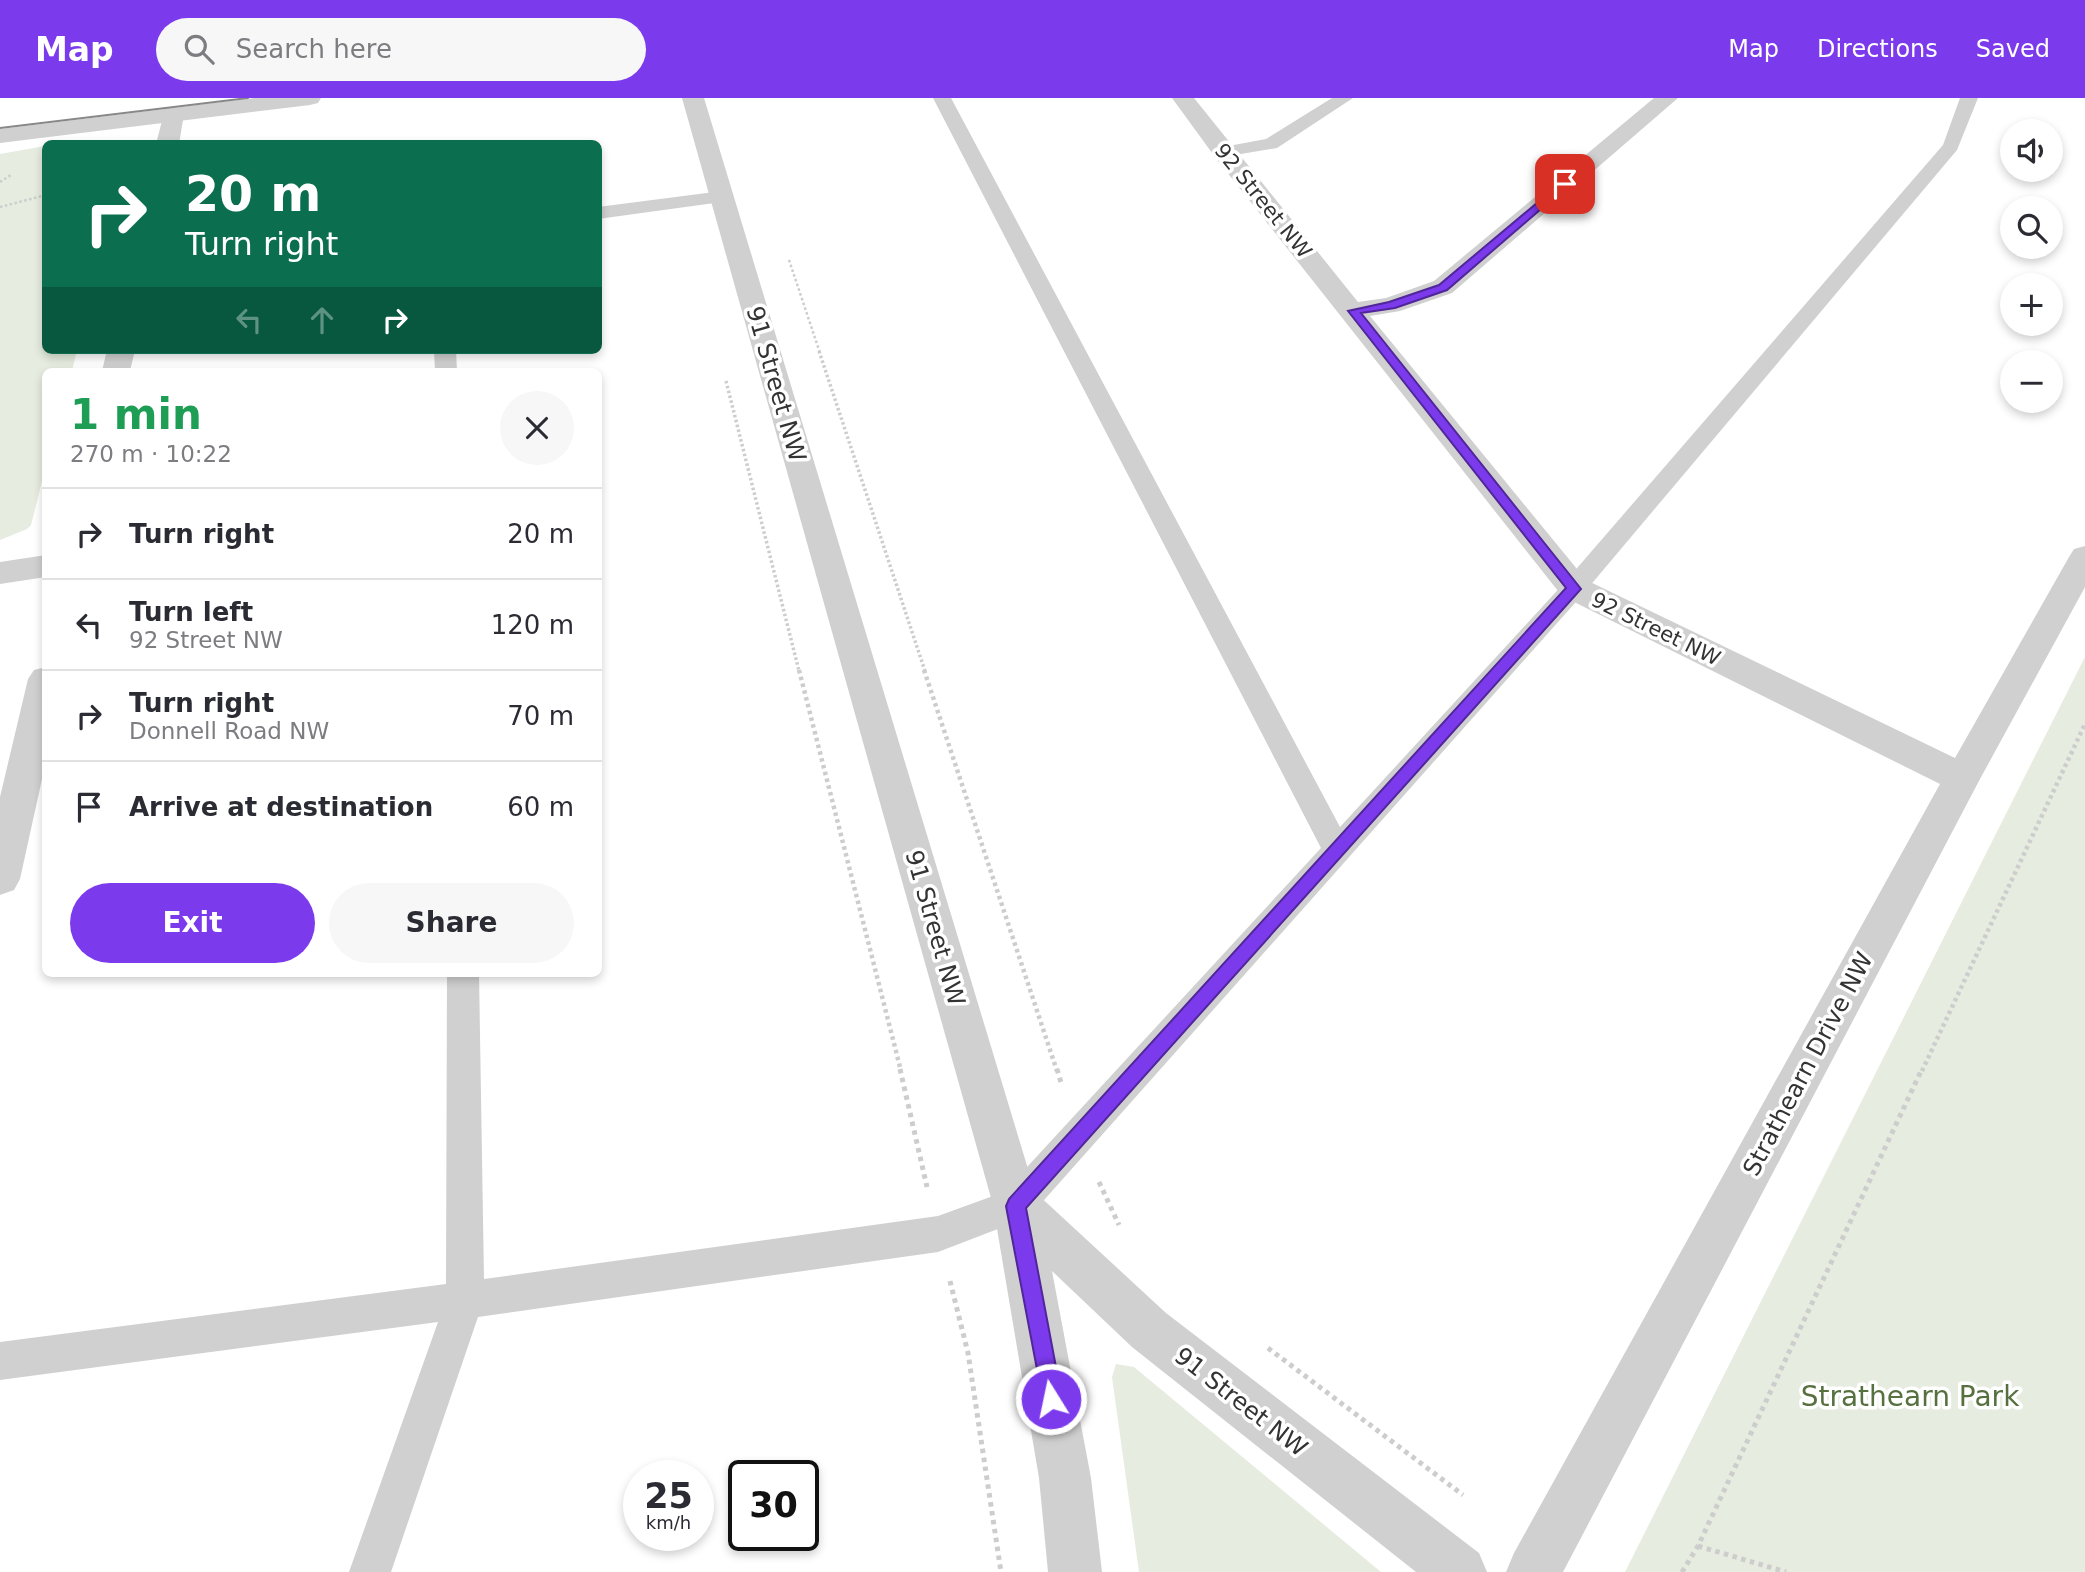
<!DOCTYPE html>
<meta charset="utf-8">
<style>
:root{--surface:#fff;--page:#f7f7f7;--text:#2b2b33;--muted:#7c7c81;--line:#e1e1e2;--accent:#7c3aed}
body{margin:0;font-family:"DejaVu Sans",sans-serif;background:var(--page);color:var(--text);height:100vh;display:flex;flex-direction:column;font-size:26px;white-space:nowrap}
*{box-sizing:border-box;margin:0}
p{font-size:23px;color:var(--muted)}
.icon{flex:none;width:38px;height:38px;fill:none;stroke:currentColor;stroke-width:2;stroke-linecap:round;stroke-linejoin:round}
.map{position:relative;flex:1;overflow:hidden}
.drawer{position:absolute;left:42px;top:270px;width:560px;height:609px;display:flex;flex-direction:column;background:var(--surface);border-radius:10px;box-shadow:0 4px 10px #0003}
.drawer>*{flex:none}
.banner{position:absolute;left:42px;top:42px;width:560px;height:214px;border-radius:10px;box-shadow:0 4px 10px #0003;background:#0b6e4f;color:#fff;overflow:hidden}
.controls{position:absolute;left:2000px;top:21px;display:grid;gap:14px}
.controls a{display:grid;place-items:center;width:63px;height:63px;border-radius:50%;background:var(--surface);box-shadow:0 4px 10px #0003;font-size:35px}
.speed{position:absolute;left:623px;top:1362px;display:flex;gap:14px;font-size:35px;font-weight:700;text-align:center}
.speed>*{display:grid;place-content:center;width:91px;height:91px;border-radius:50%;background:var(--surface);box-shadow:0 4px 10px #0003;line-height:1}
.speed small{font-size:18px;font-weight:400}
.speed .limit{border:4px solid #111;border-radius:10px;background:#fff;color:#111}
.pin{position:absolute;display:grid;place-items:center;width:60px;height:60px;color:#fff;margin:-30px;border-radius:14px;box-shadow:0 4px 10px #0006}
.me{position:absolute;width:77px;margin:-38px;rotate:350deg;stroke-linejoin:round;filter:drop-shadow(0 0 5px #0008)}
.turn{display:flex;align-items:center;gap:24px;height:147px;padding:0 28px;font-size:32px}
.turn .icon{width:91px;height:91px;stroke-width:2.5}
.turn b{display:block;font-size:49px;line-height:60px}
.lanes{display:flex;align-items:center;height:66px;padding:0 28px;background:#0003;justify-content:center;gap:35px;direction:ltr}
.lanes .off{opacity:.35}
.round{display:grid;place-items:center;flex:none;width:74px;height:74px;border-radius:37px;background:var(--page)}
.overview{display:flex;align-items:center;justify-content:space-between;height:119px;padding:0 28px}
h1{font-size:42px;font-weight:700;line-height:52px;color:#1e9e55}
.button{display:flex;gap:14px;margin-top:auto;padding:14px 28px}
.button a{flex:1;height:80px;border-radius:42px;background:var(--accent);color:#fff;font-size:28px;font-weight:700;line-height:80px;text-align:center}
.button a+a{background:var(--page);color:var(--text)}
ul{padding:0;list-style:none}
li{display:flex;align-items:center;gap:21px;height:91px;padding:0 28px;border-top:2px solid var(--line)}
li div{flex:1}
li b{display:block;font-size:26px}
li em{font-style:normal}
header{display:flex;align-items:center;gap:42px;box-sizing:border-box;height:98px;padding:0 35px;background:var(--accent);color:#fff}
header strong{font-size:33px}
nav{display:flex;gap:38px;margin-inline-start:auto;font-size:24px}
.search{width:490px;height:63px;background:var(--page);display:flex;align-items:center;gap:18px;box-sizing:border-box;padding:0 24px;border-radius:38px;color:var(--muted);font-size:26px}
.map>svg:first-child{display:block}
.green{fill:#e6ecdf}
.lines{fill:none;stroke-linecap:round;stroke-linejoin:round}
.path-far3{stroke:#cdcdcd;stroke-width:2.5;stroke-dasharray:2.5 2.5;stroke-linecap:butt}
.path-far2{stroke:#cdcdcd;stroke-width:3.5;stroke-dasharray:2.5 2.5;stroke-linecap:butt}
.path-far1{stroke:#cdcdcd;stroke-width:4.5;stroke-dasharray:3.5 3.5;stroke-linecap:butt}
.path{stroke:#cdcdcd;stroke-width:5;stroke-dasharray:4.5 4.5;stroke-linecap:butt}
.service{fill:#d0d0d0;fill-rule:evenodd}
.minor{fill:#d0d0d0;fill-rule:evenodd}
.tertiary{fill:#d0d0d0;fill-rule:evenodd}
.tram{stroke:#888;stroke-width:2}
.route{fill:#7c3aed;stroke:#51269a;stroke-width:2}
.labels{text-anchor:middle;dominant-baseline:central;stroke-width:7;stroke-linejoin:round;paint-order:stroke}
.far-street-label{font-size:21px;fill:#333;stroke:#fff}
.street-label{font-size:24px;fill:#333;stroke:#fff}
.near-park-label{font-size:28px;fill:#56703f;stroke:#fff}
</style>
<header>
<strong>Map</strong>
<div class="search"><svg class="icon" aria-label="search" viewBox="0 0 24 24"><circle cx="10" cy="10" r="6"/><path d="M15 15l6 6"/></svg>Search here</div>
<nav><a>Map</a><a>Directions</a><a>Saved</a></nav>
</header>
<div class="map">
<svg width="2085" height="1474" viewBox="0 0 2085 1474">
<rect width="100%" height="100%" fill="#fff"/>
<path class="green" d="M45,48l1,204h31l-5,21h-26l-1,98 -14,56 -4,4 -27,11v-386z
M2085,559v915h-460l403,-802z
M1116,1266l18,3 247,205h-242l-27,-195z"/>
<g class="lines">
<path class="path-far3" d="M0,84l11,-7
M0,109l46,-12
M789,162l31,93"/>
<path class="path-far2" d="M819,253l106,320
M726,283l73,290"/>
<path class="path-far1" d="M799,572l102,401
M924,572l133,401
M1922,973l163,-347"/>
<path class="path" d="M900,971l27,118
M1057,971l5,17
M1099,1084l20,43
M950,1183l18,72 33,219
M1268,1250l195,147
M1698,1448l88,26
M1682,1474l16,-26 224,-477"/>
<path class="service" d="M933,0h18l389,729 225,-245 378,-437 17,-47h18l-21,52 -374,444 -554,623 -91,35 -460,65 -87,255h-42l89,-250 -438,58v-38l446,-58 1,-311h32l5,306 454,-63 66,-24 317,-344z
M1332,0h21l-76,50 -54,9 -9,-5 9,-5 43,-8z
M722,93l7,2 2,4 -2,4 -131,18v-12z
M434,252h22l1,21h-22z"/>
<path class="minor" d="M682,0h22l331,1094 131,121 313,240 8,19h-71l-284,-225 -80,-76 39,207 11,94h-54l-9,-94 -46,-273z
M1172,0h22l164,204 28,-4 48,-17 220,-183h24l-226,195 -52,18 -30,5 216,264 369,178 114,-201 5,-8 11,-3v41l-105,192 -417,793h-57l8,-19 426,-769 -378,-188 -347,-439z
M173,9l8,2 3,5 -5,30h-23l9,-35z
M107,252h28l-5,21h-28z
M46,457v22l-46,7v-22z
M46,569v94l-26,118 -6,11 -14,5v-98l28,-118 6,-9z"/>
<path class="tertiary" d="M255,0h66l-3,5 -8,2 -310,38v-14z"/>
<path class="tram" d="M0,30l248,-30"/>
</g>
<path class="route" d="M1562,84l8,2 -123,106 -52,18 -34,5 220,276 -555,619 36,191 -3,7 -8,3 -7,-3 -38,-200 3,-7 557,-611 -218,-277 41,-9 50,-17z"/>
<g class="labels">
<g class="far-street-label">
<text transform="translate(1263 103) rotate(51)">92 Street NW</text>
<text transform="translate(1656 531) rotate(26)">92 Street NW</text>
</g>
<g class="street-label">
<text transform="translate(776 286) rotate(74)">91 Street NW</text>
<text transform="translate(935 830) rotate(74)">91 Street NW</text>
<text transform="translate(1808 966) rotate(-62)">Strathearn Drive NW</text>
<text transform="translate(1241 1304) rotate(38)">91 Street NW</text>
</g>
<g class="near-park-label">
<text x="1910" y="1298">Strathearn Park</text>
</g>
</g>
</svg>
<div class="controls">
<a><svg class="icon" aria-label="sound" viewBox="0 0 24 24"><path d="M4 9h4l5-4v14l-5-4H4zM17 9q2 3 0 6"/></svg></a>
<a><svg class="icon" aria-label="search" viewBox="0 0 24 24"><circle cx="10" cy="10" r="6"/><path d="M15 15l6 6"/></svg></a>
<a>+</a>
<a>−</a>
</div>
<div class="speed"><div>25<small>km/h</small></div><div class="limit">30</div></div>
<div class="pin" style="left:1565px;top:86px;background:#d93025"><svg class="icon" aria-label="arrive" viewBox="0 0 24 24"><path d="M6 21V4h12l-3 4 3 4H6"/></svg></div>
<svg class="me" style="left:1051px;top:1301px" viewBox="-20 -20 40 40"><circle r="17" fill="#7c3aed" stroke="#fff" stroke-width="3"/><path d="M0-11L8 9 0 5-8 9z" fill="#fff"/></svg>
<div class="banner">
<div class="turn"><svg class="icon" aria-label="right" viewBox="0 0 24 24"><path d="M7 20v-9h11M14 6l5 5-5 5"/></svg><div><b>20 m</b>Turn right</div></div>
<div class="lanes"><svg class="icon off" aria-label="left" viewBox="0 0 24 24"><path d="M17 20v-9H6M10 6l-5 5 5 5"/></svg><svg class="icon off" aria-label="ahead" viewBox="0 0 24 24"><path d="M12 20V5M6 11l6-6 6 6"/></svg><svg class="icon" aria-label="right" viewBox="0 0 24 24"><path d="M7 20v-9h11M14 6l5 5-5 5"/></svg></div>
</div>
<section class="drawer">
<div class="overview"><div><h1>1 min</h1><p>270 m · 10:22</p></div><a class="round"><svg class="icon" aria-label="close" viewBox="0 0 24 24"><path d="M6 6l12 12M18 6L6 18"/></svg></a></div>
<ul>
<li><svg class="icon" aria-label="right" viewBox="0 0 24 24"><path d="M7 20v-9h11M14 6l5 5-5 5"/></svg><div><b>Turn right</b></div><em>20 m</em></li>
<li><svg class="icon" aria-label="left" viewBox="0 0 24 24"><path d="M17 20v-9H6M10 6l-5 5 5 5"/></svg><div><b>Turn left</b><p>92 Street NW</p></div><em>120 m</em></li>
<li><svg class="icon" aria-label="right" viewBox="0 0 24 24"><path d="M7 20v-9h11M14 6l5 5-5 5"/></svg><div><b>Turn right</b><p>Donnell Road NW</p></div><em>70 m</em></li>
<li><svg class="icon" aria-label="arrive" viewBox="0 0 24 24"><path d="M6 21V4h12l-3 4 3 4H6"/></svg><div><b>Arrive at destination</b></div><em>60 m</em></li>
</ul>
<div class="button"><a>Exit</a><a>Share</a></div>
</section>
</div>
